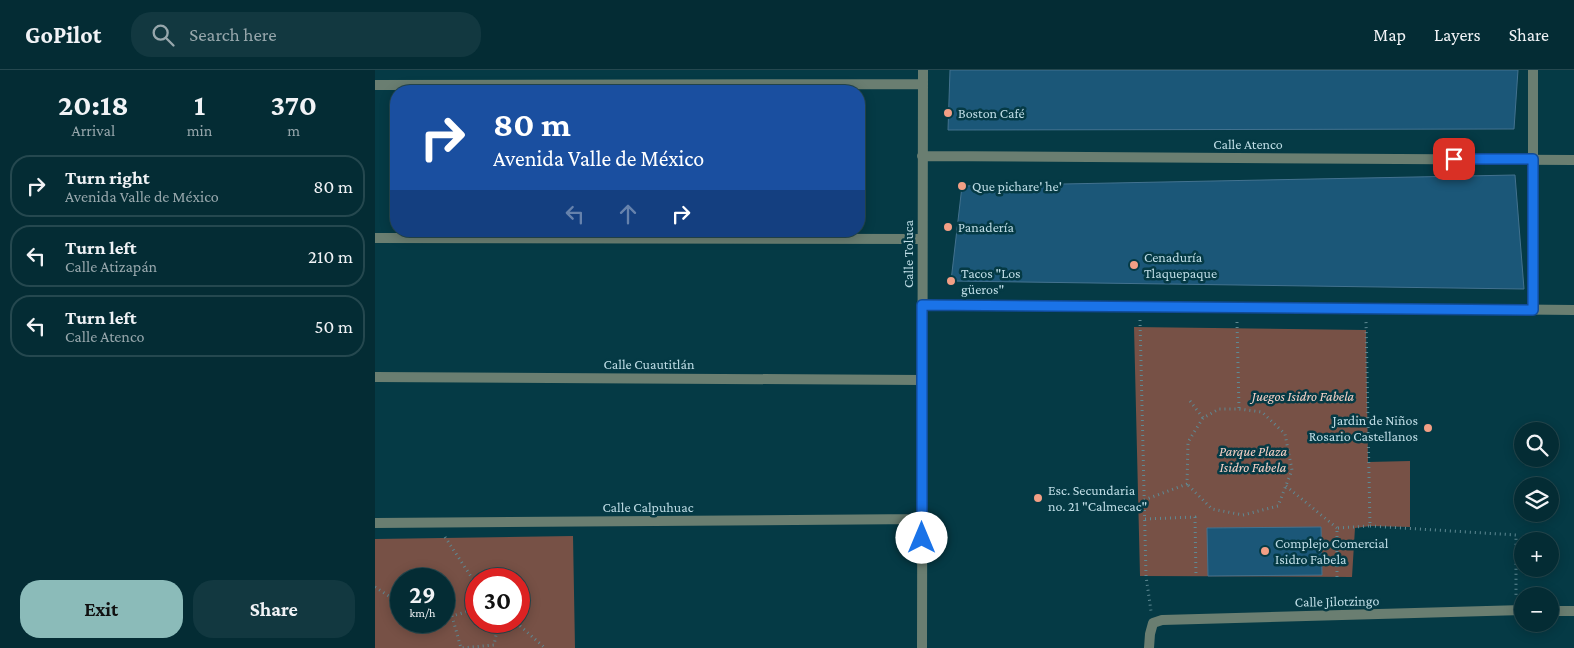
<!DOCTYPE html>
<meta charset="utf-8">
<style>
:root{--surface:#042c34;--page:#123840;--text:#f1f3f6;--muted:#97a7ac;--line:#25484f;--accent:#8bbbb9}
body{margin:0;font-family:"Crimson Pro",serif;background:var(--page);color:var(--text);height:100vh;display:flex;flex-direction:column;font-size:19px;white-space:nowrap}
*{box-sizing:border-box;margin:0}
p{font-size:16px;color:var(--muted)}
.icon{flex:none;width:28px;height:28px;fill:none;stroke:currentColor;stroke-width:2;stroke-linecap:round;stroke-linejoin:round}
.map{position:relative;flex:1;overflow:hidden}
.sheet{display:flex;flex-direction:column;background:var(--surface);width:375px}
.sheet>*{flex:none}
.top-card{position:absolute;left:15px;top:15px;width:475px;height:152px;border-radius:20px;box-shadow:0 2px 12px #0003,0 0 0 1px var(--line);background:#1a4fa0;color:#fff;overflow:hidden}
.fabs{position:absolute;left:1139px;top:352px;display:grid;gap:10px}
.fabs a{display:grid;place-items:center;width:45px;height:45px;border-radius:50%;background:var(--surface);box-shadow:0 2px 12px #0003,0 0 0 1px var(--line);font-size:25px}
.speed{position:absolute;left:15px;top:498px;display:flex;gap:10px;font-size:25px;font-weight:700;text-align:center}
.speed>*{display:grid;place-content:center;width:65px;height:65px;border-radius:50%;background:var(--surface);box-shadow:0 2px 12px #0003,0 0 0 1px var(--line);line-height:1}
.speed small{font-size:12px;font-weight:400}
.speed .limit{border:8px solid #d22;background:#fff;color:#111}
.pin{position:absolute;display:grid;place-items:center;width:42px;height:42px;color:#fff;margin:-21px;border-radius:10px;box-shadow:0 2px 8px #0006}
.me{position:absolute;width:55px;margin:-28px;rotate:0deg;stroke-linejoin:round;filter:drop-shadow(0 0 4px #0008)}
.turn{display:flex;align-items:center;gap:18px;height:105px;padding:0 20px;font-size:22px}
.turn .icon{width:65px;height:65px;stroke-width:2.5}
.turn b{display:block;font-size:35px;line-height:42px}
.lanes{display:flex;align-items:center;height:48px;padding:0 20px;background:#0003;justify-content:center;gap:25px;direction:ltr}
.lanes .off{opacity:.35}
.eta{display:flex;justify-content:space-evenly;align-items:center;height:85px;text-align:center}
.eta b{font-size:30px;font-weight:700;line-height:35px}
.button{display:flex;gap:10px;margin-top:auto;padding:10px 20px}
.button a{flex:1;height:58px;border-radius:20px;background:var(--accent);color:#111;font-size:20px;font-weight:700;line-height:58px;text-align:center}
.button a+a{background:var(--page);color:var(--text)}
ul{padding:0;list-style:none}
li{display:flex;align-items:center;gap:15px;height:62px;margin:0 10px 8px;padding:0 10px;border:2px solid var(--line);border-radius:20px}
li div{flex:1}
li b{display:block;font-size:19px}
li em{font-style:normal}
header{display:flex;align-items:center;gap:30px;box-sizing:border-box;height:70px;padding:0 25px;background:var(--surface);border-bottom:1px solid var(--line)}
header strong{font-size:24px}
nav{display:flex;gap:28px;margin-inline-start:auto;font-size:18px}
.search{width:350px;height:45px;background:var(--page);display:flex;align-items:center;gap:12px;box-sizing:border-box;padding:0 18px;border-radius:20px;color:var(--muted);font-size:19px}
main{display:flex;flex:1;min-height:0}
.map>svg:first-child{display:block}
.green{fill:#775146;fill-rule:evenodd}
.building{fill:#1b5778;stroke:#43728f}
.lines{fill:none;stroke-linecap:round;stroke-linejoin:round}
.path{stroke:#5f8993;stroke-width:3;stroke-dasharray:1 4;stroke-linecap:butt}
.minor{stroke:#6a7e71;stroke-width:10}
.route-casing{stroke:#114b97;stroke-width:12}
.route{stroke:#1a73e8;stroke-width:9}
.poi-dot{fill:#f39f85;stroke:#053a45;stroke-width:2}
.labels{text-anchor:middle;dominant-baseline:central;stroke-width:5;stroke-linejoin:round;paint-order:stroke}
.poi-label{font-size:14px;fill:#bedce5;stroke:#053a45;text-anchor:start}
.street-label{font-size:14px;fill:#bedce5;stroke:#053a45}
.park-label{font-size:14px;font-style:italic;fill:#f7d2c7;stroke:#053a45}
</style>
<header>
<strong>GoPilot</strong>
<div class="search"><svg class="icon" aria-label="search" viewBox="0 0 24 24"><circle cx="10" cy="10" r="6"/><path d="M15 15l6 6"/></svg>Search here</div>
<nav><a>Map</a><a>Layers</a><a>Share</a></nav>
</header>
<main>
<section class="sheet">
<div class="eta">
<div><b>20:18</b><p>Arrival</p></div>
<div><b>1</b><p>min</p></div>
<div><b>370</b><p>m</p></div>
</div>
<ul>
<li><svg class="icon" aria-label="right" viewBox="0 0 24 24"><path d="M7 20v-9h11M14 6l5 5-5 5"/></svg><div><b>Turn right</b><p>Avenida Valle de México</p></div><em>80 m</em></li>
<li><svg class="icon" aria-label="left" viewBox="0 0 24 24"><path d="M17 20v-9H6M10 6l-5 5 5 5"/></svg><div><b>Turn left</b><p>Calle Atizapán</p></div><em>210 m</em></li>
<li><svg class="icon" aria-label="left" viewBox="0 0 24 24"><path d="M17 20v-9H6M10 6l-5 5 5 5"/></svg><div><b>Turn left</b><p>Calle Atenco</p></div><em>50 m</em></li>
</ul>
<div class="button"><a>Exit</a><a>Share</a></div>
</section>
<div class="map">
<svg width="1199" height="578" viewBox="0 0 1199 578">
<rect width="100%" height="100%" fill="#053a45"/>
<path class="green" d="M759,257l232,3 2,132 42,-1v66l-40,-1 -15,2 -3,49 -212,-1z
M198,466l2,112h-200v-109zM26,509h43v42h-43zM101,509h43v42h-43z"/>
<path class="building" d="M575,0h568l-4,59 -566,1z
M1140,105l9,114 -573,-8 11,-95z
M946,457l1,48 -114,1 -1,-48z"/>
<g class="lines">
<path class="path" d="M765,250l6,256 5,35
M862,252l2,87
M815,331l13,17
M911,416l51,42
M769,430l43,-16 1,-42 15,-24 16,-9h20l23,3 23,22 7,36 -14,36 -35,9 -31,-6 -25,-25
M770,449l50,-2 1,60
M995,456l146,9v61
M70,467l31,47
M962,507v-49l33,-2 -4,-204
M0,517l26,17
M101,539l-24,7 9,32 33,-3 5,-24
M69,546h8
M131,551l13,4 26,23"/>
<path class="minor" d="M1158,0v240
M0,15l548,-1
M547,86l652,4
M0,168l547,1
M547,235l652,5
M0,307l547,3
M0,453l547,-4
M1175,541h24
M547,578l1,-578
M774,578l1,-14 3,-11 9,-3 361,-10"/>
</g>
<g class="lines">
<defs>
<path id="route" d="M547,468v-233l611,5v-151h-79"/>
</defs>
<use href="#route" class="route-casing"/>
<use href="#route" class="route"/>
</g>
<g class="poi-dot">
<circle cx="573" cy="43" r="5"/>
<circle cx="587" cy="116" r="5"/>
<circle cx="573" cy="157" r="5"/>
<circle cx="759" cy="195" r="5"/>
<circle cx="576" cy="211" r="5"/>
<circle cx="1053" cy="358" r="5"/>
<circle cx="663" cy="428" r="5"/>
<circle cx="890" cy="481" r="5"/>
</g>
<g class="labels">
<g class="poi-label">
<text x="583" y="43">Boston Café</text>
<text x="597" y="116">Que pichare' he'</text>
<text x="583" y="157">Panadería</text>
<text x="769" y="187">Cenaduría<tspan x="769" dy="16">Tlaquepaque</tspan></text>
<text x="586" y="203">Tacos "Los<tspan x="586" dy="16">güeros"</tspan></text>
<text x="1043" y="350" text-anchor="end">Jardin de Niños<tspan x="1043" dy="16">Rosario Castellanos</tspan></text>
<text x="673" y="420">Esc. Secundaria<tspan x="673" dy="16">no. 21 "Calmecac"</tspan></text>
<text x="900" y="473">Complejo Comercial<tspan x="900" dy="16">Isidro Fabela</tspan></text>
</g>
<g class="street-label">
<text x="873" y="74">Calle Atenco</text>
<text transform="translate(533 184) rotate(-90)">Calle Toluca</text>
<text x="274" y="294">Calle Cuautitlán</text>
<text x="273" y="437">Calle Calpuhuac</text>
<text transform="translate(962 531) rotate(-1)">Calle Jilotzingo</text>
</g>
<g class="park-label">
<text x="928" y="326">Juegos Isidro Fabela</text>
<text x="878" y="381">Parque Plaza<tspan x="878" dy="16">Isidro Fabela</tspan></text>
</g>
</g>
</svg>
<div class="fabs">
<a><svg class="icon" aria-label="search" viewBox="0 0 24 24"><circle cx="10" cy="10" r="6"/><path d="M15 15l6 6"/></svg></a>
<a><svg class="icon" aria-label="layers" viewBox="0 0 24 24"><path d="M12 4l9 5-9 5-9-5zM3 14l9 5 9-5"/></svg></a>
<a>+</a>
<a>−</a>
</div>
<div class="speed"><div>29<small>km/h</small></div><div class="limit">30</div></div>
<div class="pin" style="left:1079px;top:89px;background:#d93025"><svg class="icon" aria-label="arrive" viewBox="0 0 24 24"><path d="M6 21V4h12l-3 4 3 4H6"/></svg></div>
<svg class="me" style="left:547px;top:468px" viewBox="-20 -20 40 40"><circle r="19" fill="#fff"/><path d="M0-13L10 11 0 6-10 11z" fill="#1a73e8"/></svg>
<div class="top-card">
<div class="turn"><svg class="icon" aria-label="right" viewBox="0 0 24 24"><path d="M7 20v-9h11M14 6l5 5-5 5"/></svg><div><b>80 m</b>Avenida Valle de México</div></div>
<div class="lanes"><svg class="icon off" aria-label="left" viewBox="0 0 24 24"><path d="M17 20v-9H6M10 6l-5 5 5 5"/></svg><svg class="icon off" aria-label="ahead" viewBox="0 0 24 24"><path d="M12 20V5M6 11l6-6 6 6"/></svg><svg class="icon" aria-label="right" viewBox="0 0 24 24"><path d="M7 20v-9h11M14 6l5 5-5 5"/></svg></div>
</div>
</div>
</main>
